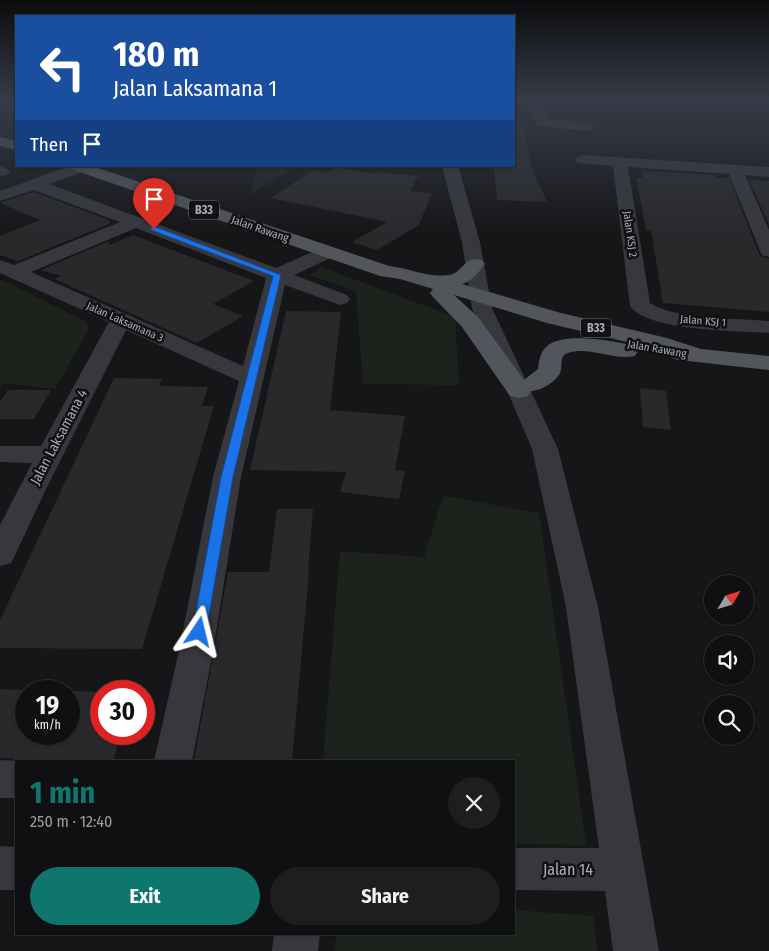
<!DOCTYPE html>
<meta charset="utf-8">
<style>
:root{--surface:#101012;--page:#1e1e20;--text:#f1f3f6;--muted:#9c9d9f;--line:#303032;--accent:#0f766e}
body{margin:0;font-family:"Fira Sans Condensed",sans-serif;background:var(--page);color:var(--text);height:100vh;display:flex;flex-direction:column;font-size:19px;white-space:nowrap}
*{box-sizing:border-box;margin:0}
p{font-size:16px;color:var(--muted)}
.icon{flex:none;width:28px;height:28px;fill:none;stroke:currentColor;stroke-width:2;stroke-linecap:round;stroke-linejoin:round}
.map{position:relative;flex:1;overflow:hidden}
.drawer{position:absolute;left:15px;top:760px;width:500px;height:175px;display:flex;flex-direction:column;background:var(--surface);border-radius:0px;box-shadow:0 1px 4px #0004,0 0 0 1px var(--line)}
.drawer>*{flex:none}
.hud{position:absolute;left:15px;top:15px;width:500px;height:152px;border-radius:0px;box-shadow:0 1px 4px #0004,0 0 0 1px var(--line);background:#1a4fa0;color:#fff;overflow:hidden}
.needle{width:32px;rotate:52deg}
.controls{position:absolute;left:704px;top:575px;display:grid;gap:10px}
.controls a{display:grid;place-items:center;width:50px;height:50px;border-radius:50%;background:var(--surface);box-shadow:0 1px 4px #0004,0 0 0 1px var(--line);font-size:25px}
.speed{position:absolute;left:15px;top:680px;display:flex;gap:10px;font-size:25px;font-weight:700;text-align:center}
.speed>*{display:grid;place-content:center;width:65px;height:65px;border-radius:50%;background:var(--surface);box-shadow:0 1px 4px #0004,0 0 0 1px var(--line);line-height:1}
.speed small{font-size:12px;font-weight:400}
.speed .limit{border:8px solid #d22;background:#fff;color:#111}
.pin{position:absolute;display:grid;place-items:center;width:42px;height:42px;color:#fff;margin:-51px -21px;border-radius:50% 50% 50% 0;rotate:-45deg;box-shadow:0 0 5px #0007}
.pin .icon{rotate:45deg}
.me{position:absolute;width:55px;margin:-28px;rotate:10deg;stroke-linejoin:round;filter:drop-shadow(0 0 4px #0008)}
.turn{display:flex;align-items:center;gap:18px;height:105px;padding:0 15px;font-size:22px}
.turn .icon{width:65px;height:65px;stroke-width:2.5}
.turn b{display:block;font-size:35px;line-height:42px}
.then{display:flex;align-items:center;height:48px;padding:0 15px;background:#0003;gap:10px;font-size:19px}
.round{display:grid;place-items:center;flex:none;width:52px;height:52px;border-radius:26px;background:var(--page)}
.overview{display:flex;align-items:center;justify-content:space-between;height:85px;padding:0 15px}
h1{font-size:30px;font-weight:700;line-height:38px;color:var(--accent)}
.action{display:flex;gap:10px;margin-top:auto;padding:10px 15px}
.action a{flex:1;height:58px;border-radius:30px;background:var(--accent);color:#fff;font-size:20px;font-weight:700;line-height:58px;text-align:center}
.action a+a{background:var(--page);color:var(--text)}
.map>svg:first-child{display:block}
.green{fill:#1c231d}
.building{fill:#29292c}
.lines{fill:none;stroke-linecap:round;stroke-linejoin:round}
.minor{fill:#37383d;fill-rule:evenodd}
.major{fill:#53555c;fill-rule:evenodd}
.route{fill:#1a73e8;stroke:#114b97}
.labels{text-anchor:middle;dominant-baseline:central;stroke-width:5;stroke-linejoin:round;paint-order:stroke}
.far-street-label{font-size:11px;fill:#a8adb8;stroke:#111113}
.shield{fill:#111113;stroke:#7b7e86;stroke-width:1}
.shield-label{font-size:12px;font-weight:bold;fill:#a8adb8}
.street-label{font-size:14px;fill:#a8adb8;stroke:#111113}
.near-street-label{font-size:16px;fill:#a8adb8;stroke:#111113}
</style>
<div class="map">
<svg width="769" height="951" viewBox="0 0 769 951">
<rect width="100%" height="100%" fill="#161618"/>
<path class="green" d="M258,166h38l-45,28 2,-16z
M321,267l134,50 4,68 -96,-1 -7,-93 -46,-16z
M0,280l5,1 81,41 3,7 -34,60 -51,-6 -4,5z
M443,496l96,17 47,332 -72,-1v-83h-191l17,-210 84,6z
M514,910l79,6 4,35h-262l1,-17h178z"/>
<path class="building" d="M523,124l8,42 16,36 -50,-2 -3,-33 20,-1v-41z
M336,167l39,7 1,-2 42,4 -8,15 22,2 -13,32 -42,25 -25,-8 35,-20 -116,-24 42,-28 16,3z
M642,171l73,4 1,3h13l31,78 9,3v53l-106,-9 -12,-73h-5l-10,-52h7z
M749,180l20,1v44z
M34,192l75,28v4l-91,37 -18,-6v-19l40,-16 -40,-17z
M133,235l121,46 -41,23 30,12 -46,27 -143,-64 7,-3 -20,-6 68,-29v4z
M286,311l55,1 -11,98 75,6 -10,54 10,1 -6,28 -59,-7 6,-20 -96,-2z
M114,378l48,1 -3,7 49,1 -6,19h12l-72,243 -142,-1v-28z
M640,388l26,3 5,39 -28,-3z
M8,390h43l-17,29h-34v-17z
M277,509h36l-5,63h1l-17,189h-98l34,-189h41z
M0,689l26,1v44h43v-43l32,1v42h20l-8,27h-93l-2,-2 -18,-1z"/>
<g class="lines">
<path class="minor" d="M522,101h13l7,6 6,12 40,4 7,4 -7,4 -50,-5 -7,-15z
M583,155l186,12v10l-24,-2 24,55v27l-7,-2 -2,-4 -31,-77 -101,-7 22,136c26,17 87,15 119,18v12c-31,-2 -122,-2 -139,-27l-17,-140 -35,-3 -3,-3 3,-3z
M0,166l7,3 3,3 -3,3 -7,1z
M70,166h16l2,2 -3,3 -36,13 227,84 45,-20 7,-2 7,2 2,4 -2,4 -41,19 53,20 3,4 -3,4 -7,2 -55,-20 -44,192 -28,174 -21,110h-38l25,-110 34,-174 26,-96 -113,-51 -78,155 -33,70 -4,8 -11,3v-41l32,-62 -32,-1v-16h41l68,-124 -109,-49v-13l14,5 106,-43 -86,-32 -34,11v-10zM136,228l130,50 -23,88 -212,-94z
M442,166h16l22,76 12,66 66,141 40,158 61,344h-46l-8,-60 -91,-1v-42h85l-33,-241 -34,-158 -60,-141 -10,-66z
M0,760l18,1h-2v37h-16z
M0,846l16,1v43h-16z
M274,934h46l-2,17h-46z"/>
<path class="major" d="M0,137l16,4v9l-16,-4z
M69,166h23l297,100c20,2 39,12 59,9 16,-2 15,-20 34,-15l3,4c-7,9 -13,17 -23,20l99,29 106,25 34,11 68,7v14l-90,-10 -8,-2 -3,-5 -16,-5 -105,-25 -93,-28 24,22 46,63 14,-11c1,-8 2,-16 8,-22 16,-16 68,-6 89,-1l3,5 -3,5c-21,5 -45,-10 -67,-3 -9,2 -5,13 -8,20 -4,9 -20,18 -29,18l-3,5 -9,2 -9,-2 -48,-69 -29,-30 -3,-4 3,-4 -33,-10 -20,-3 -309,-107z"/>
</g>
<linearGradient id="sky" x2="0" y2="1"><stop stop-color="#0c0c0d"/><stop offset="0.43" stop-color="#363c48"/><stop offset="1" stop-color="#363c48" stop-opacity="0"/></linearGradient>
<rect width="769" height="234" fill="url(#sky)"/>
<path class="route" d="M151,227h5l125,48 -48,202 -27,155 -2,4 -5,2 -5,-2 -2,-4 29,-155 52,-201 -122,-46z"/>
<g class="labels">
<g class="far-street-label">
<text transform="translate(260 229) rotate(19)">Jalan Rawang</text>
<text transform="translate(630 234) rotate(82)">Jalan KSJ 2</text>
<text transform="translate(703 321) rotate(5)">Jalan KSJ 1</text>
<text transform="translate(125 322) rotate(24)">Jalan Laksamana 3</text>
<text transform="translate(657 349) rotate(10)">Jalan Rawang</text>
</g>
<g class="shield">
<rect x="189" y="200.5" width="30" height="19" rx="4"/>
<rect x="581" y="318.5" width="30" height="19" rx="4"/>
</g>
<g class="shield-label">
<text x="204" y="210">B33</text>
<text x="596" y="328">B33</text>
</g>
<g class="street-label">
<text transform="translate(59 437) rotate(-62)">Jalan Laksamana 4</text>
</g>
<g class="near-street-label">
<text x="568" y="869">Jalan 14</text>
</g>
</g>
</svg>
<div class="controls">
<a><svg class="needle" viewBox="-14 -14 28 28"><path d="M0-13l5 13h-10z" fill="#e53935"/><path d="M0 13l5-13h-10z" fill="#9c9d9f"/></svg></a>
<a><svg class="icon" aria-label="sound" viewBox="0 0 24 24"><path d="M4 9h4l5-4v14l-5-4H4zM17 9q2 3 0 6"/></svg></a>
<a><svg class="icon" aria-label="search" viewBox="0 0 24 24"><circle cx="10" cy="10" r="6"/><path d="M15 15l6 6"/></svg></a>
</div>
<div class="speed"><div>19<small>km/h</small></div><div class="limit">30</div></div>
<div class="pin" style="left:154px;top:229px;background:#d93025"><svg class="icon" aria-label="arrive" viewBox="0 0 24 24"><path d="M6 21V4h12l-3 4 3 4H6"/></svg></div>
<svg class="me" style="left:199px;top:632px" viewBox="-20 -20 40 40"><path d="M0-17L14 15 0 8-14 15z" fill="#1a73e8" stroke="#fff" stroke-width="4"/></svg>
<div class="hud">
<div class="turn"><svg class="icon" aria-label="left" viewBox="0 0 24 24"><path d="M17 20v-9H6M10 6l-5 5 5 5"/></svg><div><b>180 m</b>Jalan Laksamana 1</div></div>
<div class="then">Then<svg class="icon" aria-label="arrive" viewBox="0 0 24 24"><path d="M6 21V4h12l-3 4 3 4H6"/></svg></div>
</div>
<section class="drawer">
<div class="overview"><div><h1>1 min</h1><p>250 m · 12:40</p></div><a class="round"><svg class="icon" aria-label="close" viewBox="0 0 24 24"><path d="M6 6l12 12M18 6L6 18"/></svg></a></div>
<div class="action"><a>Exit</a><a>Share</a></div>
</section>
</div>
